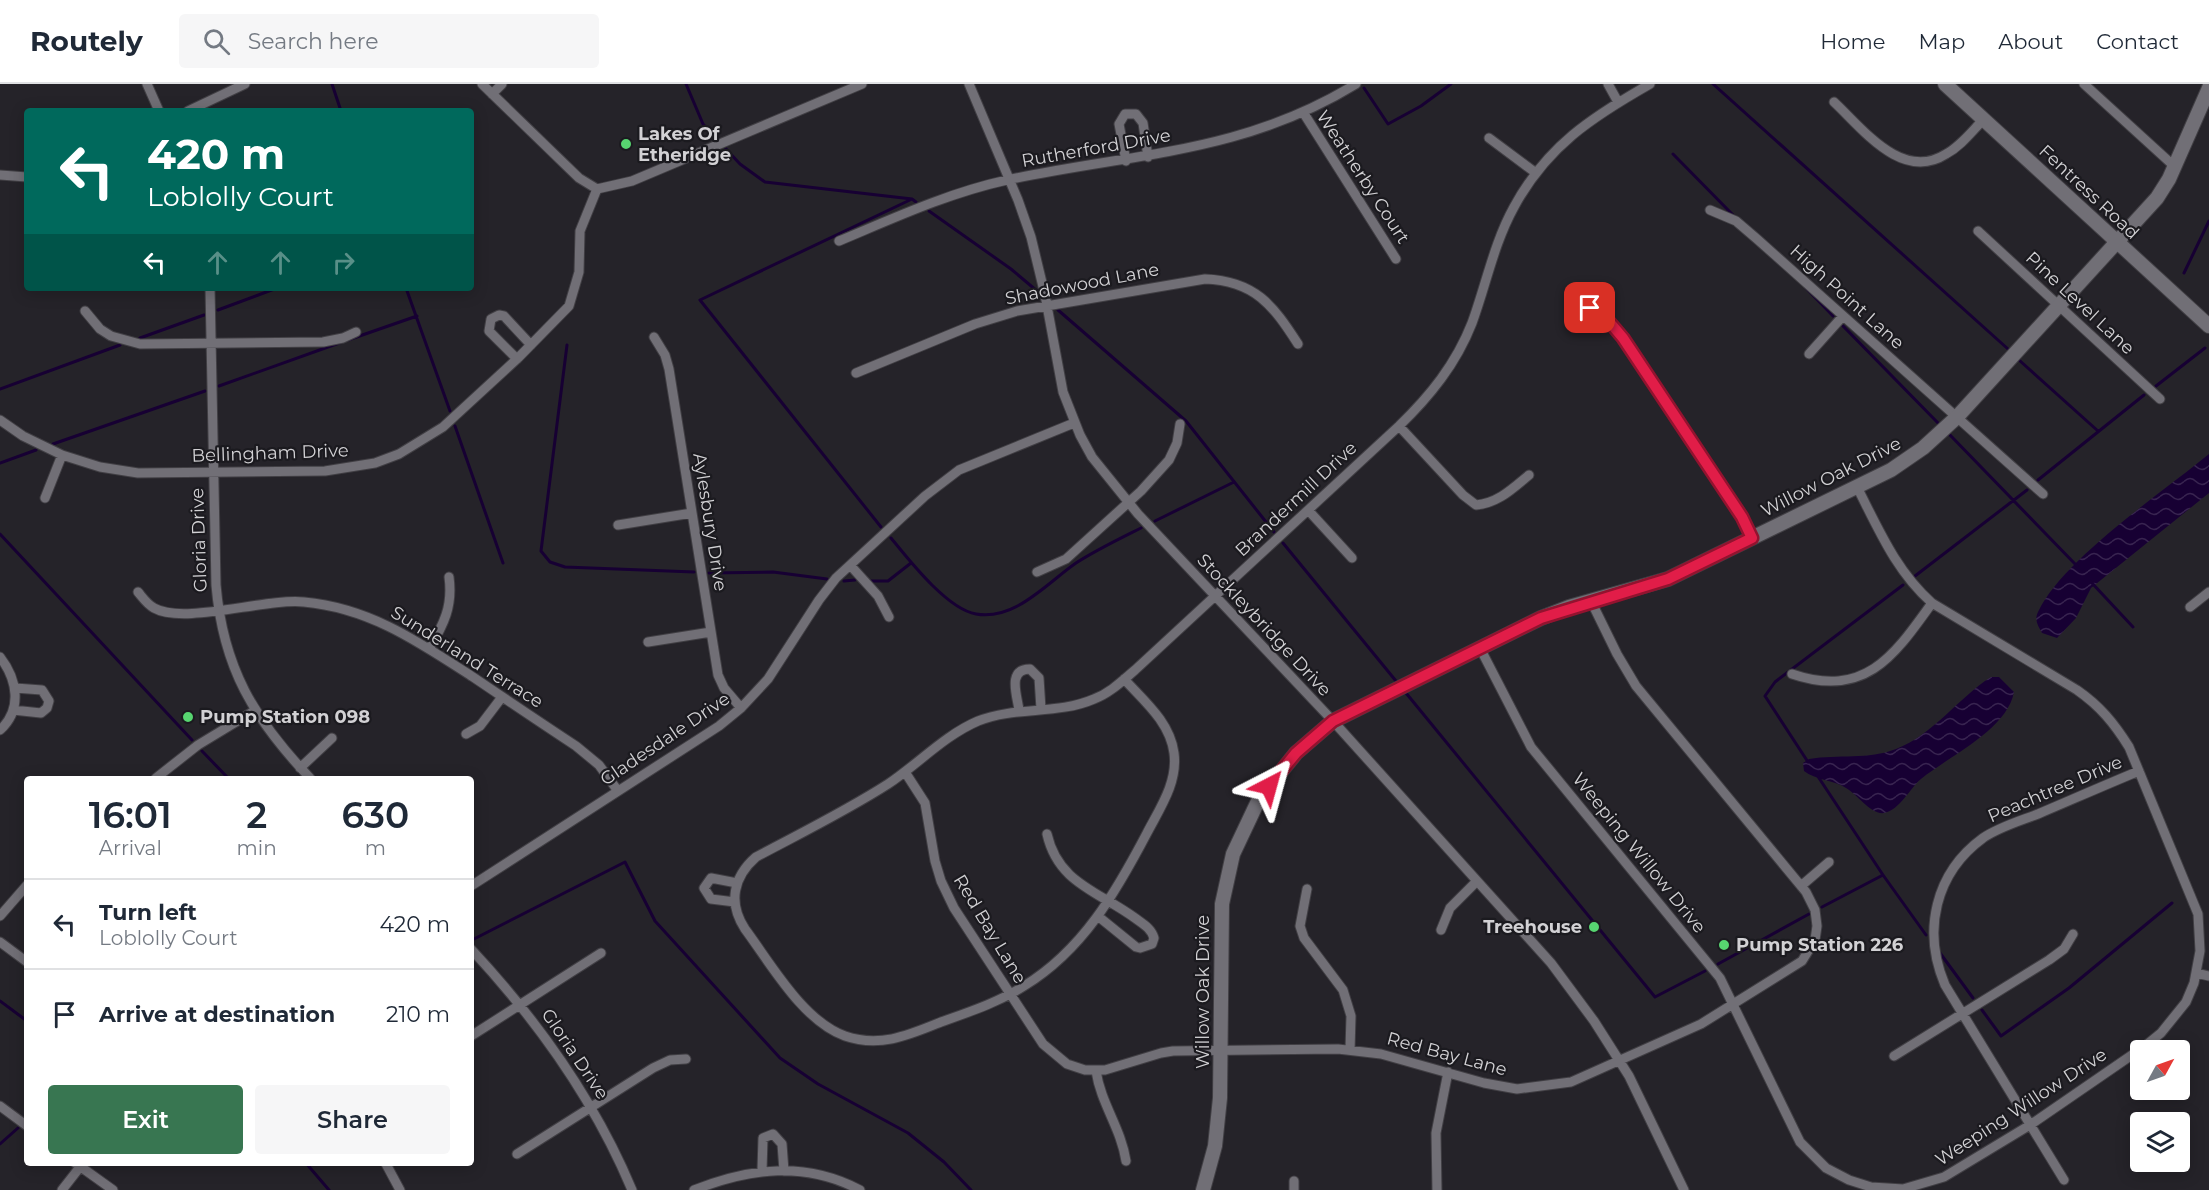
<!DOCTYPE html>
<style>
:root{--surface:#fff;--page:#f6f6f7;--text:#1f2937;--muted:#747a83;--line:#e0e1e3;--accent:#387651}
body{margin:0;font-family:Montserrat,sans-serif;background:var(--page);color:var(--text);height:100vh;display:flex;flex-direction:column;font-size:22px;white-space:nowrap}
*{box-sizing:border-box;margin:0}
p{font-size:20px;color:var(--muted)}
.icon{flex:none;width:33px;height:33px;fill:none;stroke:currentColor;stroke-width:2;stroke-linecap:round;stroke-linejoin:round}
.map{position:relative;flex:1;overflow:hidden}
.panel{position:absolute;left:24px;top:692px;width:450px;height:390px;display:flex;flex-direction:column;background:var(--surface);border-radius:6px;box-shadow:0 3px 15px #0003}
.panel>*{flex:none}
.top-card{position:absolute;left:24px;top:24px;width:450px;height:183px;border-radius:6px;box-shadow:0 3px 15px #0003;background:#00695c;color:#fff;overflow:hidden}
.needle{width:39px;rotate:50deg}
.buttons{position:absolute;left:2130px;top:956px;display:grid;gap:12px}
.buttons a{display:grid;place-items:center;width:60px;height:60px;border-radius:6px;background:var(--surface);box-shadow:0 3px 15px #0003;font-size:30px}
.pin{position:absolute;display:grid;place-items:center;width:51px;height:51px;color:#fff;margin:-26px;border-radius:12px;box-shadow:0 3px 9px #0006}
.me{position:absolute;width:66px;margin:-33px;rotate:39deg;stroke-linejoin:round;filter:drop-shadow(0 0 4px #0008)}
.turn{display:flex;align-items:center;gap:21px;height:126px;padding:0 24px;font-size:27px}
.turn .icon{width:78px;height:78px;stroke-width:2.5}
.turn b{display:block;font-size:42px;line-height:51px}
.lanes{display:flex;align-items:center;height:57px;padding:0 24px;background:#0003;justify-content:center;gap:30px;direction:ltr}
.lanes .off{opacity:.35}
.eta{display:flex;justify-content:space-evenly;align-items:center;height:102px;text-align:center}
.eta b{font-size:36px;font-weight:600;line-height:42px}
.cta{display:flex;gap:12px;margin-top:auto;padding:12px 24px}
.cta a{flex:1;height:69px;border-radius:6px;background:var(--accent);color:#fff;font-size:24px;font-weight:600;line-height:69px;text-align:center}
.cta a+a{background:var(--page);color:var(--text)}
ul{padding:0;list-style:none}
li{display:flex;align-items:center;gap:18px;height:90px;padding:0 24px;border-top:2px solid var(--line)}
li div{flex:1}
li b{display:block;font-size:22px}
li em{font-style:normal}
header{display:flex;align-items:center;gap:36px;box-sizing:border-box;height:84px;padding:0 30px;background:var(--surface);border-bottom:2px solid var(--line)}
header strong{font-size:28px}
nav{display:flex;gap:33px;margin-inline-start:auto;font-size:21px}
.search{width:420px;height:54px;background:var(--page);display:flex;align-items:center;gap:15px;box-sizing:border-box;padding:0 21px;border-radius:6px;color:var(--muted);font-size:22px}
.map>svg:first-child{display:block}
.water{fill:url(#water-waves)}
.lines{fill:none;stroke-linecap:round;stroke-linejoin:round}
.stream{stroke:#170033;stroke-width:3}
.street-casing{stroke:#413f44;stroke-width:11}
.secondary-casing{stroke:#413f44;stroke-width:16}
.street{stroke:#716f76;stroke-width:9}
.secondary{stroke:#716f76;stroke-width:14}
.route-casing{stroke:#92132f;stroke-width:15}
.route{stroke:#e11d48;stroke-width:10}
.poi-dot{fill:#57d570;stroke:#1b1a1f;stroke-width:2}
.labels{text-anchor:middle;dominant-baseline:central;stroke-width:4.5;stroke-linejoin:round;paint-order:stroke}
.poi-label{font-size:18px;font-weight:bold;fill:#d2d1d4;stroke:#1b1a1f;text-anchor:start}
.street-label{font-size:18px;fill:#d2d1d4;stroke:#1b1a1f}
</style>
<header>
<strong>Routely</strong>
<div class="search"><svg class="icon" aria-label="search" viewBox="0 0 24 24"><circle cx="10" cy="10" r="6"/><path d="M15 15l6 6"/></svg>Search here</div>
<nav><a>Home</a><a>Map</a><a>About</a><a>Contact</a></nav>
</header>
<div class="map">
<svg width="2209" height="1106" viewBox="0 0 2209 1106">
<defs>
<pattern id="water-waves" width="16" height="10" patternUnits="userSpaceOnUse" patternTransform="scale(1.5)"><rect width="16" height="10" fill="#170033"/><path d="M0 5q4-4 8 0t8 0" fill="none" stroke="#382450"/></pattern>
</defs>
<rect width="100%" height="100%" fill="#252329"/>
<path class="water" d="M2209,370v39l-118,95 -15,30 -19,20 -15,-5c-4,-7 -8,-13 -4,-21 24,-52 125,-120 171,-158z
M1991,593h8l15,15c-7,38 -65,64 -93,87 -11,9 -21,31 -37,34 -13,2 -27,-19 -38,-25 -12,-8 -31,-8 -42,-17l-1,-8 6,-4c29,-5 59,1 87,-10 37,-14 62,-51 95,-72z"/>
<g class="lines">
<path class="stream" d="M332,0l9,27
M686,0l17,40 13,14
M1713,0l295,265
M1364,4l24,36 33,-18 30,-22
M726,65l14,15 25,18 147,17 4,3
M1673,70l60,61
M929,127l82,58 32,27
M2184,189l25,-52
M406,204l44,123
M1806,204l27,28
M218,226l59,-22
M1058,226l128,111 88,111
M1843,242l96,98
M140,254l64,-23
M348,256l69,-24
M567,261l-26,206 9,11 15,5 129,5
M2019,276l79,71
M219,302l123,-44
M2156,302l49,-38
M0,305l120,-44
M455,342l48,137
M1950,351l127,131
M53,360l152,-53
M0,379l36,-13
M2038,396l106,-85
M1155,437l79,-39
M881,443l-181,-227 212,-101
M0,450l192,206
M891,454c18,22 56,71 85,76 39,7 71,-31 100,-51 20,-13 43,-24 65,-35
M1283,459l113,138
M709,489l64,-1 54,7
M1915,492l112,-86
M844,497l11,-1
M868,497h20l23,-18
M2091,498l42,45
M1406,609l249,304 50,-26
M202,667l26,27
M1808,678l-43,-66 10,-14 128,-97
M1817,691l66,100 43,60
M1822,823l61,-32
M472,856l153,-78 30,59 125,137 38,26 90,49 36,29 27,28
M1940,869l33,45
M1718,880l91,-50
M0,917l27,20
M1982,926l19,26 68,-48 103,-85
M0,1060l18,-16
M305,1078l24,28"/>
<defs>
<path id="street" d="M147,0l12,27
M482,0l97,94 18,11 35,-8 230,-97
M969,0l49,116 13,37 14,58 18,97 17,43 12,22 46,57 195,207 218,242 43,58 35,55 55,114
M1608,0l10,18
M2084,0l90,82
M492,10l10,-10
M1834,18c29,27 68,80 112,52 15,-8 26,-23 38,-35
M188,27l57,-27
M1303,28l93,147
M1489,54l47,35
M1126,77l-7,-37 6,-10h11l7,9 5,34
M0,91l27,2
M1710,126l26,11 21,18 286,255
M1978,147l182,168
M839,157c55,-23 109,-48 168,-61 125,-27 235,-26 349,-96
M210,204l6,297c7,83 38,134 94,193
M1590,224l16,10 17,20 119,179 10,21
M85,227l15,18 11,7 29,8 183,-2 20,-4 13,-6
M654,253l11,18 4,14 49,306 6,13 17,20
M1809,270l34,-38
M517,275l-28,-28 2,-12 8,-4 5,1 27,29
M856,289l119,-49 42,-13 188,-32c50,2 68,26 93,65
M0,336l23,16 39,19 38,12 38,6 187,-2 50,-8 24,-9 44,-27 75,-69 51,-52 10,-34 1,-41 17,-42
M1399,342l64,69 13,10c22,-2 36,-16 53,-30
M45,414l17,-43
M1308,426l44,48
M618,441l74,-12
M850,481l28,31 11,21
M1037,488l29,-13 75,-68 28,-31 8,-17 3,-19
M138,508c5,6 9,12 16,16 30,17 111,-10 150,-6 66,6 115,40 169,75 34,23 68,46 103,69l23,19 19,26
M2190,523l19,-15
M648,558l63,-10
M1480,564l51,99 189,231 80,164 26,26 23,12 22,7 32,2 41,-12 86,-52 115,-79 16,-13 25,-31 8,-19 6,-32 -2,-37 -69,-167c-15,-24 -29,-41 -52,-57l-145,-87c-36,-32 -53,-73 -75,-116
M429,565c15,-25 24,-43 20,-72
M0,573c17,22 23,52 0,73
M1792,590c73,25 102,-18 140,-71
M1124,595c20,22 46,43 50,74 4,29 -14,55 -27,80 -31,59 -64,117 -123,153 -25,16 -55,26 -83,36 -32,13 -61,26 -96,14 -42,-15 -74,-72 -100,-107 -17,-26 -12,-52 11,-72 45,-24 90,-46 132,-73 30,-20 57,-49 90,-63 38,-15 79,-6 116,-22 16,-6 28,-18 41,-29l264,-244c31,-30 57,-62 73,-103 14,-38 22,-80 42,-116 33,-61 78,-90 136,-123
M13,626l28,3 6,-5 2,-7 -7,-11 -27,-2
M1019,626c-2,-15 -12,-41 11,-41l9,9 2,31
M466,650l14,-8 22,-29
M300,684l32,-30
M905,688l20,31 10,58 6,20 13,27 89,136 24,20 18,6h20l56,-17 12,-2 165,-2 43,5 103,29 33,6 54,-7 130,-58 101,-63 13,-21 2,-14 -2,-16 -9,-18 -170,-206 -19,-32 -26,-53
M156,694l42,-33 56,-34
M1047,750c11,49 51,57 88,84 8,6 16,10 19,20l-2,6 -12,4 -4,-1 -37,-30
M471,802l248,-160 22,-18 27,-29 51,-79 17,-22 89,-82 34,-26 115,-47
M1801,802l28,-24
M1307,805l-7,37 4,12 39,52 8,26 -1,34
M735,818l-24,-3 -7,-11 7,-10 26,5
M0,832l27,-31
M1441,846l9,-22 27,-27
M0,858l27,20
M471,865c67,72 123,150 161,241
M2196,889l13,3
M471,952l130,-83
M1894,972l155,-96 15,-11 9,-15
M1096,987c5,33 25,57 30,90
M0,1022l27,20
M517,1070l136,-86 17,-8 16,-1
M74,1078l39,28
M385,1078l15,28
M762,1086l1,-32 10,-4 9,10 2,27
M2064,1096l-119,-195c-23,-54 -10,-112 38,-147 16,-11 37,-17 55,-24 33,-14 67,-29 101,-43
M1294,1097v9
M62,1106l18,-23
M694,1106c56,-22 111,-29 166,0
M1437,1106l-1,-57 12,-61"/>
<path id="secondary" d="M1945,0l264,242
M1203,1106l12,-44 5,-48 2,-194 11,-50 26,-55 37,-46 37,-32 208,-103 28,-11 99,-28 223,-109 32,-22 34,-31 200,-219 12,-19 40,-91"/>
</defs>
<use href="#street" class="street-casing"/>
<use href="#secondary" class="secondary-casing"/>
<use href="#street" class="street"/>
<use href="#secondary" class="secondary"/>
</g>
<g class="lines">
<defs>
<path id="route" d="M1269,702l27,-33 37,-32 208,-103 127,-39 84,-41 -10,-21 -119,-179 -17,-20 -16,-10"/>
</defs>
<use href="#route" class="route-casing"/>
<use href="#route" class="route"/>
</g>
<g class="poi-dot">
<circle cx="626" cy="60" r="6"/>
<circle cx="188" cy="633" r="6"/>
<circle cx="1594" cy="843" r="6"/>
<circle cx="1724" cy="861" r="6"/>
</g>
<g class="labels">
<g class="poi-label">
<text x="638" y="50">Lakes Of<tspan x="638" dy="21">Etheridge</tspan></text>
<text x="200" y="633">Pump Station 098</text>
<text x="1582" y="843" text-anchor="end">Treehouse</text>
<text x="1736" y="861">Pump Station 226</text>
</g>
<g class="street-label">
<text transform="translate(1096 64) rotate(-10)">Rutherford Drive</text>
<text transform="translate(1363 93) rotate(57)">Weatherby Court</text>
<text transform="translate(2089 108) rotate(43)">Fentress Road</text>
<text transform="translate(1082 200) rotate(-11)">Shadowood Lane</text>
<text transform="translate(1847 213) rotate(42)">High Point Lane</text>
<text transform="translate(2080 219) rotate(43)">Pine Level Lane</text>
<text transform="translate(270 369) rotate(-2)">Bellingham Drive</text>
<text transform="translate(1831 393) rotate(-27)">Willow Oak Drive</text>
<text transform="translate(1296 415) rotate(-43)">Brandermill Drive</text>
<text transform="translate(710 438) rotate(81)">Aylesbury Drive</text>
<text transform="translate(199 456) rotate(-92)">Gloria Drive</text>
<text transform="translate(1264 541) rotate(47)">Stockleybridge Drive</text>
<text transform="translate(467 573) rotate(32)">Sunderland Terrace</text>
<text transform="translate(665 655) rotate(-34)">Gladesdale Drive</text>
<text transform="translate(2055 705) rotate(-23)">Peachtree Drive</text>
<text transform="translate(1639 769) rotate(51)">Weeping Willow Drive</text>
<text transform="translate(990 845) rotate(59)">Red Bay Lane</text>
<text transform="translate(1203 908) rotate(-90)">Willow Oak Drive</text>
<text transform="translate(575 970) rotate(56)">Gloria Drive</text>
<text transform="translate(1447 970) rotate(15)">Red Bay Lane</text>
<text transform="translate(2021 1023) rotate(-33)">Weeping Willow Drive</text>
</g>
</g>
</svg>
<div class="buttons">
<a><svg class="needle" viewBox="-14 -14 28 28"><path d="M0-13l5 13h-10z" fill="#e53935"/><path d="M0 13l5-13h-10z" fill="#747a83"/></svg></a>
<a><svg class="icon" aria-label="layers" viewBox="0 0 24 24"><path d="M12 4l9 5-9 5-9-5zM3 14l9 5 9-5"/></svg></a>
</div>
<div class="pin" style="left:1590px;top:224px;background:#d93025"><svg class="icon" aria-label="arrive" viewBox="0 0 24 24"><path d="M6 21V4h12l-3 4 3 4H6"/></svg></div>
<svg class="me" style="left:1269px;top:702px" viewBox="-20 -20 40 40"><path d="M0-17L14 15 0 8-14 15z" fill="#e11d48" stroke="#fff" stroke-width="4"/></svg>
<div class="top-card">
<div class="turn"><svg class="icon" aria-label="left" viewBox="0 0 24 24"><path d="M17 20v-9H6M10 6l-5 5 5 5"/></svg><div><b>420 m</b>Loblolly Court</div></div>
<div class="lanes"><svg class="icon" aria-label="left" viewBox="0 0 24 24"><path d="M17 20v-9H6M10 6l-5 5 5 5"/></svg><svg class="icon off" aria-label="ahead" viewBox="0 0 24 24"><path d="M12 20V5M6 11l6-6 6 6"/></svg><svg class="icon off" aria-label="ahead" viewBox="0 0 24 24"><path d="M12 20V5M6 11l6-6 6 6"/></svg><svg class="icon off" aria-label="right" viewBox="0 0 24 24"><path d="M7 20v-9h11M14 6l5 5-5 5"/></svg></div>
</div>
<section class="panel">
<div class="eta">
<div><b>16:01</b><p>Arrival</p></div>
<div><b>2</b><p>min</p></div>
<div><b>630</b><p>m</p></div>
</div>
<ul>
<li><svg class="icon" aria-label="left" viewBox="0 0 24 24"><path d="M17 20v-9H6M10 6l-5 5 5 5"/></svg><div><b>Turn left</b><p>Loblolly Court</p></div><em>420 m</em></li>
<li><svg class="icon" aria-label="arrive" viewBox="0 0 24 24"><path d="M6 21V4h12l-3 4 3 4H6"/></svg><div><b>Arrive at destination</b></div><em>210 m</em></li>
</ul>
<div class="cta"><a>Exit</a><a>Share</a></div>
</section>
</div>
